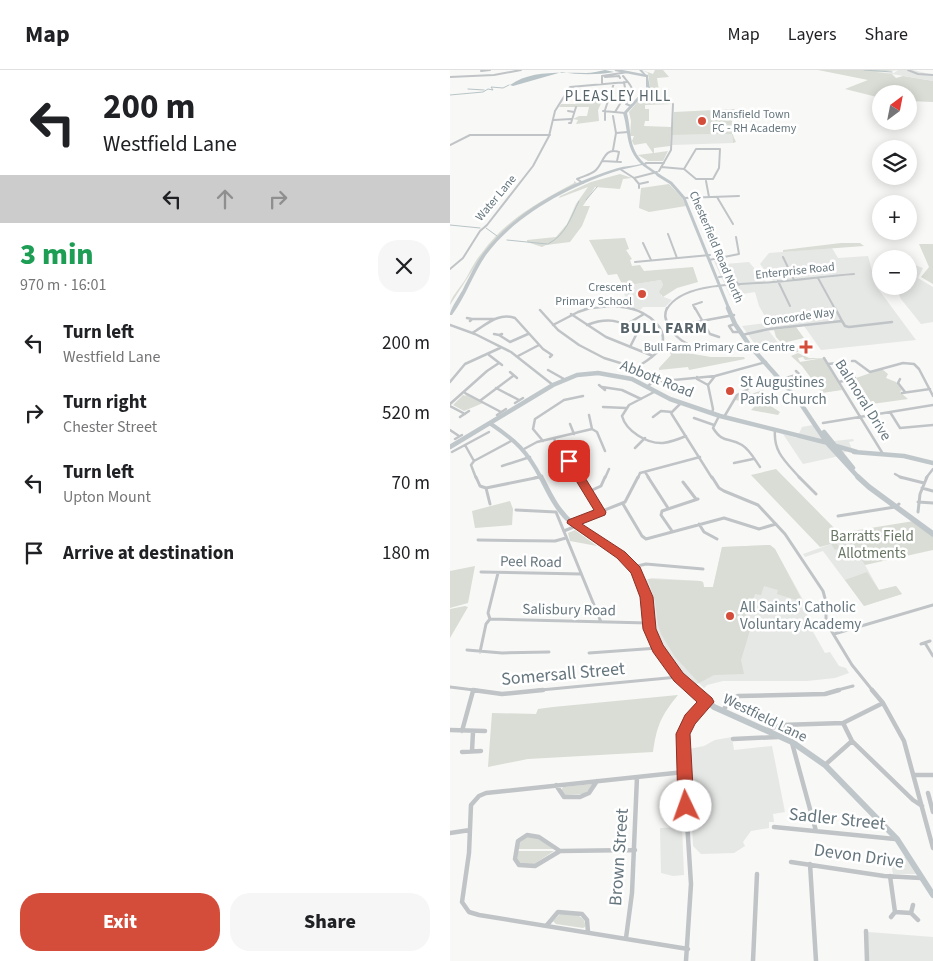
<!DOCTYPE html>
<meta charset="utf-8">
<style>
:root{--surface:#fff;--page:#f6f6f6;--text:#202124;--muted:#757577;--line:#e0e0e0;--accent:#d44c3a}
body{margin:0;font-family:"Source Sans 3",sans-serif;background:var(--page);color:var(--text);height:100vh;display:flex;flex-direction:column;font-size:19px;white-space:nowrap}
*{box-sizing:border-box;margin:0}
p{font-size:16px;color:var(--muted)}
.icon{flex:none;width:28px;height:28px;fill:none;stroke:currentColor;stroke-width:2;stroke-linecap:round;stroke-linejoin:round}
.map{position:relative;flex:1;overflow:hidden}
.drawer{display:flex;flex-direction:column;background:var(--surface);width:450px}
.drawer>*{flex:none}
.top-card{background:#fff;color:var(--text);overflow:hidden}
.needle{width:32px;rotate:32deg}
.tools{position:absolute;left:422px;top:15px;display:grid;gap:10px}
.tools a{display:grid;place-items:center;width:45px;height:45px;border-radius:50%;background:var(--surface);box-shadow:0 2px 12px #0003;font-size:25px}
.pin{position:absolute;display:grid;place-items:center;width:42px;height:42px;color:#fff;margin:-21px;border-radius:10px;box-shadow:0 2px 8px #0006}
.me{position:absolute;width:55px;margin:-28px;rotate:357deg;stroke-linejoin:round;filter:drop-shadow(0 0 4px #0008)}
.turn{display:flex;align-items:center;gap:18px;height:105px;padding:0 20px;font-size:22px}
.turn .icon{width:65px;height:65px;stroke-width:2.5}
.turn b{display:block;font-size:35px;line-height:42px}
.lanes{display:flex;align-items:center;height:48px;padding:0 20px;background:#0003;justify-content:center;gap:25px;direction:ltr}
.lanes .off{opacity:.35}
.round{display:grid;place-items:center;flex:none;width:52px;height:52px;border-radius:20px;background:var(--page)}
.overview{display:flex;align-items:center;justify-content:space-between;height:85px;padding:0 20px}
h1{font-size:30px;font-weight:800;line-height:38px;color:#1e9e55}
.cta{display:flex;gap:10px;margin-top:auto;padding:10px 20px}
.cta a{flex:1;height:58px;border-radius:20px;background:var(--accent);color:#fff;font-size:20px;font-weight:800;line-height:58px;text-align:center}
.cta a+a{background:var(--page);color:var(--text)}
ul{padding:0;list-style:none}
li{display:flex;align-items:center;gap:15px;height:70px;padding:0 20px}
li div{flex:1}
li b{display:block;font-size:19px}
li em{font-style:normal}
header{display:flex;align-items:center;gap:30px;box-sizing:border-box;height:70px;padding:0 25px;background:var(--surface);border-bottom:1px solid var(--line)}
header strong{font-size:24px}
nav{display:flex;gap:28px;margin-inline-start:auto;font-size:18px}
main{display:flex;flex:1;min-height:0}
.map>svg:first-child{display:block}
.built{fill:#e6e8e6}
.green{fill:#d9ddd5}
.water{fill:#b8c4c7}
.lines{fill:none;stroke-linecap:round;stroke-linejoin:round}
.stream{stroke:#b8c4c7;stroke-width:1}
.street-far3{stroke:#c0c4c7;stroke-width:2}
.street-far2{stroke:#c0c4c7;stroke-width:2.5}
.street-far1{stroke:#c0c4c7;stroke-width:3}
.street{stroke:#c0c4c7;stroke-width:4.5}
.secondary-far3{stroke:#c0c7ca;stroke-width:2.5}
.secondary-far2{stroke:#c0c7ca;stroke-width:4}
.secondary-far1{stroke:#c0c7ca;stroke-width:5}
.secondary{stroke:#c0c7ca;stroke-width:6}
.primary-far3{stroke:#c0c7ca;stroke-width:2.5}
.primary-far2{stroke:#c0c7ca;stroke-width:3}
.primary-far1{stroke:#c0c7ca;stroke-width:4.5}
.primary{stroke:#c0c7ca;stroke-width:5.5}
.highway{fill:#c0c7ca;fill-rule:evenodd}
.route{fill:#d44c3a;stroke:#8a3126}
.poi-dot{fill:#d44c3a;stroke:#fff;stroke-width:2}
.labels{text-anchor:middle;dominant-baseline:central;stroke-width:5;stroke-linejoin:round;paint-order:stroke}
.far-poi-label{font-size:12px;fill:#66767e;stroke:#fff;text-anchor:end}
.far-street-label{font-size:12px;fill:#66767e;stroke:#fff}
.far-quarter-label{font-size:15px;letter-spacing:1px;fill:#57646a;stroke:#fff}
.street-label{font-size:15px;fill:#66767e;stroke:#fff}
.poi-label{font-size:15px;fill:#66767e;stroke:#fff;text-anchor:start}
.park-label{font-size:15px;fill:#697764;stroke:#fff}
.far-district-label{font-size:16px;font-weight:bold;letter-spacing:1px;fill:#57646a;stroke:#fff}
.near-street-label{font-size:18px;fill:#66767e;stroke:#fff}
</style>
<header>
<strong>Map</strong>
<nav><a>Map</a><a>Layers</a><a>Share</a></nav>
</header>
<main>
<section class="drawer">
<div class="top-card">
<div class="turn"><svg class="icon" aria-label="left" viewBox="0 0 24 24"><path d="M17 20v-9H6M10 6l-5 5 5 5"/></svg><div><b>200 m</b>Westfield Lane</div></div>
<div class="lanes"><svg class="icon" aria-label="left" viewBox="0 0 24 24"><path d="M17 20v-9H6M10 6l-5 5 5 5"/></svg><svg class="icon off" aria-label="ahead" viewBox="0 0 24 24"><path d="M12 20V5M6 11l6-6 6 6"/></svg><svg class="icon off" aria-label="right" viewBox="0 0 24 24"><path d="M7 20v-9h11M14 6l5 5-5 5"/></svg></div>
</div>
<div class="overview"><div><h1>3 min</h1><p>970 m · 16:01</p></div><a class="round"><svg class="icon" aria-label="close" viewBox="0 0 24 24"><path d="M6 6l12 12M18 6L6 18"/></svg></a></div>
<ul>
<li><svg class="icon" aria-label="left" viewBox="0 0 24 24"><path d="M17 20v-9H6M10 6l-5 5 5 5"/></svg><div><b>Turn left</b><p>Westfield Lane</p></div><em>200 m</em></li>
<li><svg class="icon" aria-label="right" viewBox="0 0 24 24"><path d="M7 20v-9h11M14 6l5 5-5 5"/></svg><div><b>Turn right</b><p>Chester Street</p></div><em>520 m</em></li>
<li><svg class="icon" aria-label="left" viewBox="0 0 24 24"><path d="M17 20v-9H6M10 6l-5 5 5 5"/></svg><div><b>Turn left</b><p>Upton Mount</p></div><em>70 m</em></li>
<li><svg class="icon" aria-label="arrive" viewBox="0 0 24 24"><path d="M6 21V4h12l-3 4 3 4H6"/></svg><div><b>Arrive at destination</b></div><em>180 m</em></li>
</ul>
<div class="cta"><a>Exit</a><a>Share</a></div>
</section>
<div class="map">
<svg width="483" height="891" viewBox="0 0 483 891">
<rect width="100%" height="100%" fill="#f8f8f6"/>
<path class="built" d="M448,0h15l20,5v6l-41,-7h-17v-2l19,1z
M282,64l1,9 -61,2v-10z
M382,178l6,10 30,-2 8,30 40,54 -95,10 -17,-24 -35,5 10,13 -20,6 -17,-24 24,-3 2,4h3l-12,-21 -4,-14 -25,4 -16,-35 8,-2 3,5 24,-2 17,20 7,-1 -13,-17 9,-11z
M459,193l14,5 -5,10 15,9v35l-12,2 -20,-25 -4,-9 -1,-4h13z
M211,210l2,5 -2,3v8l11,4 -7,7h-22l-3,3 -9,-3 3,-6 -12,-2 3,-2 -2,-11z
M363,355l6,10 15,6 19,-2 1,2 -5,1 3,7 -17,8 -32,7 -20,-30 14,4 5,-11z
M394,469l8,8 13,18 14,25 17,-4 6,8 -38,12 -41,-55 -18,6 -2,-3 28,-10 9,4 -5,-6z
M320,475l5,4 27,49 10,32 13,23 5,-1 9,14 7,2 3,5 -14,5 -28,3h-84l-16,4 -3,3 -5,-5 -5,3 -21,-22 -14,-20 -5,-14 -6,-39 -4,-11 8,-2 48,3 3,1 1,5h9l9,-40z
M282,667l2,13 38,-4 13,66 -12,2 1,8h-5v6l-18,3 -8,11 2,4 -11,7 -33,1 -8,-8 -4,-97 15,-3 11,-6z
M232,757l2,48 -11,1 -12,-3 -1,-45z
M440,787h16l11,17h-24z
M418,862l65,5v24h-65z"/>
<path class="green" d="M192,0l11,4 2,-4h8l6,7 -12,1 2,13 -4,10 18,3 -28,1v4h4v12h-4l-1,5 27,1 -1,19 -16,2v5l14,-2 -5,10h-15l-10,-6 15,-2 -7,-10 -12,2 -2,-4 2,-5h-4l1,-15 -2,-9 21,-25 -2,-14z
M368,0h80l-23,2 17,2 4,4 7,-2 30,5v21l-24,-1v-7h-28v4l-36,-9 23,-9z
M153,29l-5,11 1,11 -23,3 2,-4 -5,-1 6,-3h8l2,-9h-30l2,-3h14l3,-4z
M285,39c-4,13 -5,22 1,33l-3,1 -1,-9 -60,1 2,-23z
M170,104l12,4 -9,1 -3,10 -25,-2 -12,19h7l-8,20 -12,16 -24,3 -4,2 -15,-5v-2l29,-3 11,-13 9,-20 12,-17 -29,11 1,-2 31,-14z
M124,111l3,2 -63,39 -35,38 -29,45c0,-7 10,-17 15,-25 5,-8 9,-18 16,-26 24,-34 58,-52 93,-71z
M219,114l13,14 4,8 -37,6 -10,-4 2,-20z
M175,168l4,11 -3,1 6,9 -2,1 2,6 8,-1 4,6 49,-4 5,15 -21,6 -14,9 -4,-5 4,-7 -2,-5 -38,6 -6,-12 -9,1 -19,-35z
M391,173h19l4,3 -81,6v-2z
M469,174h14v40l-12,-7 8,-10z
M346,257l8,11 -17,4 7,7 5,-1 -1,4 -7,1 -15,-16 -2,-7z
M229,278l2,4 30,5h33l1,2 -56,11 -1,-3 -29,3v-2l12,-13 -2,-5z
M348,283l11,5h13l-17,2 -2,-3 -5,1 2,4 23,-4 19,32 -20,3 -20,-27 -11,-10z
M432,299l6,5 -2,4 10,4 6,8 -2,2 8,7 -36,5 -16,-26z
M297,319l4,5 12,-4 6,8 -6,3 17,11 -2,3 -27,-5 8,-8 -16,-4 -2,3 -6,-1 -1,-2z
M15,324l18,9 -19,8 -11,-6 10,-10 3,1z
M326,399l67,68 9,-6 62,-10 19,16v13l-68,15 -13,-18 -8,-7 6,9 -6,1 -5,-9 5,-2 -8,3 4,6 -5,2 -4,-6 -11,3 -69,-72z
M60,431l3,8 -1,16 -37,3 -3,-17z
M125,460l22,16 -27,-5 -2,-8z
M320,475l5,4 28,53 -26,-8 1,-4 -14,-4 -3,9 -6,-1 -10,31 6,2 -10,33 3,14 -30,1 -15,8 -24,-26 -14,-23 -3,-9 -3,-23 -7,-23 52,2 3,1 1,5h9l9,-40z
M25,496l-7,37 -18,5v-37z
M417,502l12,18 17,-4 6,8 -38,12 -19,-26z
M15,536l3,1 -18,31v-29z
M228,625c-17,21 -21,30 -25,57l-125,7 -40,8 4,-54 44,1 2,-5 15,-2z
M142,714l1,3 -9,7 -19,1 -4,-4 2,-4z
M76,767h11l17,12h-36l1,-6z
M68,781h36l-20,13h-14l-3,-4z
M111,843c11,2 25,0 24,14l-2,1 -27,-4 -3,-3z"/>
<path class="water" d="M155,0l9,2c-16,3 -36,3 -52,0l-49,14 -3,-1c21,-15 50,-12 76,-12 6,0 13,-2 19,-3z"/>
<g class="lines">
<path class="stream" d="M414,0l28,2
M18,19l16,1
M0,25l33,-3 5,-3 5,1 -2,-3 12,1 6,-3
M136,130l11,-13
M0,155l30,3
M36,158l11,8
M57,170l40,4
M98,174c18,-9 23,-27 31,-43"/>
<path class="street-far3" d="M458,0l10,4 15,1
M31,1l9,-1
M173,6c10,12 14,14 3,28l5,2
M0,7l44,-2 27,-5
M155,7l14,-1 1,2
M152,13v-7l26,-4
M118,41l6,1
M153,41l22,2
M165,42l11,-18 -2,-12
M163,46l3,17 -3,17
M104,50l17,-1
M155,50v-10l9,-27
M119,53h2l5,-16
M166,63l12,-1
M0,75l20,-10h80
M246,79h24l-1,19 -6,11h-17l-12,-10z
M152,91l19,1
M196,93h18
M211,97l23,2
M170,99l14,9
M209,101l12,-21 2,-46
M256,111l3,16
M133,113l-6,-4c6,-3 14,-4 19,-9 8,-8 8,-23 23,-18l-2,9
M189,114l9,-2
M189,118v-4l-5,-6 23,-6
M267,127l16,27
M234,128l55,-2
M218,164l9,24
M193,173l8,17
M333,187l11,23
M259,190l30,-6 -3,-17
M185,192l75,-7
M0,199l13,-11 17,-27 7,-6 46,-59 16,-30 6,-25 15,-24 57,-5
M269,207l13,-1 7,9
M368,208l17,31
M328,211l12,25
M135,239l28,-3 21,3
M217,239c16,-28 77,-24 106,-27 27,-2 54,-6 81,-8
M245,239l-2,-4 9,-3"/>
<path class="street-far2" d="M179,238c17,4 44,21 30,42 -6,8 -16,13 -25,19
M217,238c-3,7 -2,11 2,18 16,30 56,26 84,20
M245,238l15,26 9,3
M90,240l18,20 21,15 25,13 26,8 23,16 -5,4
M121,244l35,23 47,19
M17,248l5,1
M20,251l2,-2h22
M392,251l3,5 4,1 43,-5
M177,254l17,-10
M285,254l-6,2 4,6h6
M0,255l25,9 36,18 42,33
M103,255l25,-13 12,-4
M137,255c18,-7 37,-7 49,10l-6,12
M219,257l65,-12
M22,263c14,-8 26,-21 43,-15l28,31 9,6 -2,2
M44,264l5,1
M52,264l-3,1 11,7 18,-8
M292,265l27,-6 73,-8 -7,-13
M39,285l13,10
M68,286l21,-11
M374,288l59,96
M402,291h3l15,11 33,-9 11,1 5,5 14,27
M378,294l18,-2
M98,300l16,9
M60,302l7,6
M349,304l9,10
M247,307v2l11,6 7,-9
M450,309l-2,4 7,9
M330,310l19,-6 -3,-3
M220,311l2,8
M0,312l15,-18 35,-16
M203,312l62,-6 51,-14
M389,312l16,-4
M149,315l6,5
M258,315l5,24 -1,4
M152,317l20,3 19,9
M46,318l23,12
M206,321l-27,14 -7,11c4,15 25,28 41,27 8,-1 16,-4 23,-7
M15,323l36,19
M452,323l28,-4
M31,330l32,-24
M65,333l8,-5
M231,333l-10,10 41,65
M0,334l37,-33 12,-8
M0,336l15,8
M153,337l23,1
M440,342l10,16 33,-3
M47,345l9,-6
M139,345l3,14
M269,346l-6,12c10,16 16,9 29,17 8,5 13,15 18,22
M10,347l9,-6
M203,347l8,-6 11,1
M274,347l13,-22 14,-8
M244,348l20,7
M373,353l110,-18
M120,354l4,10
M142,359l5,3 8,19
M0,360l9,6
M325,360c-2,22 11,32 25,48
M104,368l6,21 9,2 11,17
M5,369l7,-4
M93,371l-10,-12 2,-10 29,-19 19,-4
M15,375l9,16 -3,4 5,13
M185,378l10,-10
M74,379l13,-7 55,-13
M2,382l37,-20
M24,391l39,-21
M284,393l19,-4
M52,396l28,-9
M195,402l4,6
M445,404l7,4
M84,408l8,-2
M155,408l4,-9
M188,408l2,-5 60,-16
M476,408l7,-9"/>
<path class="street-far1" d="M26,407l4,9 6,2 4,16
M129,407l22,35
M198,407l20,31
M262,407l7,11 5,3 34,14 27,29 38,57 3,11v20l26,43 21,26
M349,407l17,17
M450,407l24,6
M233,412l13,17
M36,418l54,-11
M472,418l11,3
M138,422l13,-6 4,-9
M468,432l15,1
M173,434l19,32 4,3 78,-21 35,11 17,-5
M66,440l40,2 45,110
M468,442l2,-18 7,-17
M388,446l57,-9 4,-3
M122,453l53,-21 13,-25
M249,454l5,8 13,7
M114,461l12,-5
M222,461l-11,-16 1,-4 36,-12
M28,470l77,1 11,-3
M183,497l13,-3 57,5
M31,502l100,2
M40,549l158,4
M40,549l-2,-6 10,-40
M384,564l99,-29
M475,573l8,13
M471,574l9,-3
M17,580l35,3 47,-1
M30,582l6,-28 4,-5
M139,583l69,-5
M0,617l32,4
M80,621l148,-14
M384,621l19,-5"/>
<path class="street" d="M23,620l29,4 41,-4
M422,620l11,13 21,38 29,107
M273,641l6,-10 9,-5 87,-2 14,-4
M393,653l9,18 61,59 9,6
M0,660l35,1
M317,660l14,-5 62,-2 40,-20
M12,661l11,-40
M283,669l45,-2
M342,673l24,88
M22,681l1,-19
M12,682l19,-1
M376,694l26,-23
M234,702l-198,21 -7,3 -8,9 -2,48 -7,49 7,10 10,3 209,34
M465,705h18
M106,715l8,12h16l9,-4 8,-12
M478,723l5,19
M324,757l121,12
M0,763l20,-3
M77,765l12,2 21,14 -25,15 -16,-1 -4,-6 3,-18z
M110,781l75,-1
M341,792l93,14 37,2
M360,794l6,97
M440,806l5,36 16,1
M463,835l-2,8 7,7
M441,847l4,-5
M97,855l11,-13 24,2 5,6 1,12
M416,861l1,30
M176,868l6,-45 5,-116
M236,891l5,-77 -9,-141 3,-16 22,-25
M303,891l4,-87"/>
<path class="secondary-far3" d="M166,0l31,6"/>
<path class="secondary-far2" d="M41,354c25,17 36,27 50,54"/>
<path class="secondary-far1" d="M91,407c8,16 17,35 32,47 20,16 50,25 63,48 12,20 9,31 12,51 4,27 27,52 47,68"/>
<path class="secondary" d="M244,620l20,17 78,35 33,23 72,74 36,56"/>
<path class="primary-far3" d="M194,95l16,11"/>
<path class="primary-far2" d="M208,105l13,8 13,15 45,111"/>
<path class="primary-far1" d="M278,238l7,16 15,22 49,55 28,42 32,35
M374,362l29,36
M386,376l21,6
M0,377l103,-62 24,-10 21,-2 34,6 38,20 50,17 108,27
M404,382l50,4 29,7"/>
<path class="primary" d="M408,407l11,10 64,47"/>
<path class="highway" d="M189,0h3l6,7 2,11 -23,25c5,20 1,34 17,50l3,-1v2l-3,2 -2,-1c-7,2 -15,3 -22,5 -48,15 -104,44 -134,85 -13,19 -20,41 -34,60h-2c0,-7 12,-22 15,-30 6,-11 11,-23 19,-33 33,-42 84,-69 134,-84 7,-2 15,-2 23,-4 -16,-16 -12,-31 -18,-51l23,-25v-11z"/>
</g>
<path class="route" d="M119,387l4,1 33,54 -1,3 -23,9 43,28 15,15 13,30 3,32 7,16 20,28 29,25 2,4 -19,22 -5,10 4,72 -3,6 -5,2 -5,-2 -3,-6 -2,-72 9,-19 12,-13 -23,-21 -21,-29 -10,-23 -3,-32 -9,-24 -14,-15 -50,-35 1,-3 26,-10 -30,-49z"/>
<g class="poi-dot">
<circle cx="252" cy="51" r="5"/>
<circle cx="192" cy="224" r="5"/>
<path d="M353.5 269.5h5v5h5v5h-5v5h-5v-5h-5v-5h5z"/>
<circle cx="280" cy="321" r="5"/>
<circle cx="280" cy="546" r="5"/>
</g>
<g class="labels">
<g class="far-poi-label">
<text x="262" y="44" text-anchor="start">Mansfield Town<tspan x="262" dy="14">FC - RH Academy</tspan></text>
<text x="182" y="217">Crescent<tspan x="182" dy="14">Primary School</tspan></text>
<text x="345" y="277">Bull Farm Primary Care Centre</text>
</g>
<g class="far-street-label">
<text transform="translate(46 128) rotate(-50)">Water Lane</text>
<text transform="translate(266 177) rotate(67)">Chesterfield Road North</text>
<text transform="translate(345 201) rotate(-6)">Enterprise Road</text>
<text transform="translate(349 247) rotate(-8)">Concorde Way</text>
</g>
<g class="far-quarter-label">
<text x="168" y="26">PLEASLEY HILL</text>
</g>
<g class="street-label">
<text transform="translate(207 309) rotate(22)">Abbott Road</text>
<text transform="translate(413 330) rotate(58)">Balmoral Drive</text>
<text transform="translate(81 492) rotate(1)">Peel Road</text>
<text transform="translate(119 540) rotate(1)">Salisbury Road</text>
<text transform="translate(315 648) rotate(26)">Westfield Lane</text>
</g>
<g class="poi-label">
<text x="290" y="312">St Augustines<tspan x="290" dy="17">Parish Church</tspan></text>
<text x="290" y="537">All Saints' Catholic<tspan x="290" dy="17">Voluntary Academy</tspan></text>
</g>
<g class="park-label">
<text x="422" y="466">Barratts Field<tspan x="422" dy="17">Allotments</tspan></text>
</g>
<g class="far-district-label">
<text x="214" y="258">BULL FARM</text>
</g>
<g class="near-street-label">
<text transform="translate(113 604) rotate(-5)">Somersall Street</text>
<text transform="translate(387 749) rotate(6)">Sadler Street</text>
<text transform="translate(409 786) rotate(8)">Devon Drive</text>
<text transform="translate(169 787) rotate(-86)">Brown Street</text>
</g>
</g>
</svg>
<div class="tools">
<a><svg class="needle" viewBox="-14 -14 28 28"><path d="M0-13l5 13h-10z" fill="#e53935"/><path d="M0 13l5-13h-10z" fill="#757577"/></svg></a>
<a><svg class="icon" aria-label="layers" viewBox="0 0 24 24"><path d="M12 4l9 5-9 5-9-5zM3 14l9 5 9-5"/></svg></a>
<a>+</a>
<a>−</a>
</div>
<div class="pin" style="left:119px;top:391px;background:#d93025"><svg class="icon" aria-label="arrive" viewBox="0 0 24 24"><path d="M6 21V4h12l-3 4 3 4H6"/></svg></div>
<svg class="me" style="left:236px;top:736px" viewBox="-20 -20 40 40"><circle r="19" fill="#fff"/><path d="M0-13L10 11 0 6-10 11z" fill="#d44c3a"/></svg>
</div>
</main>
